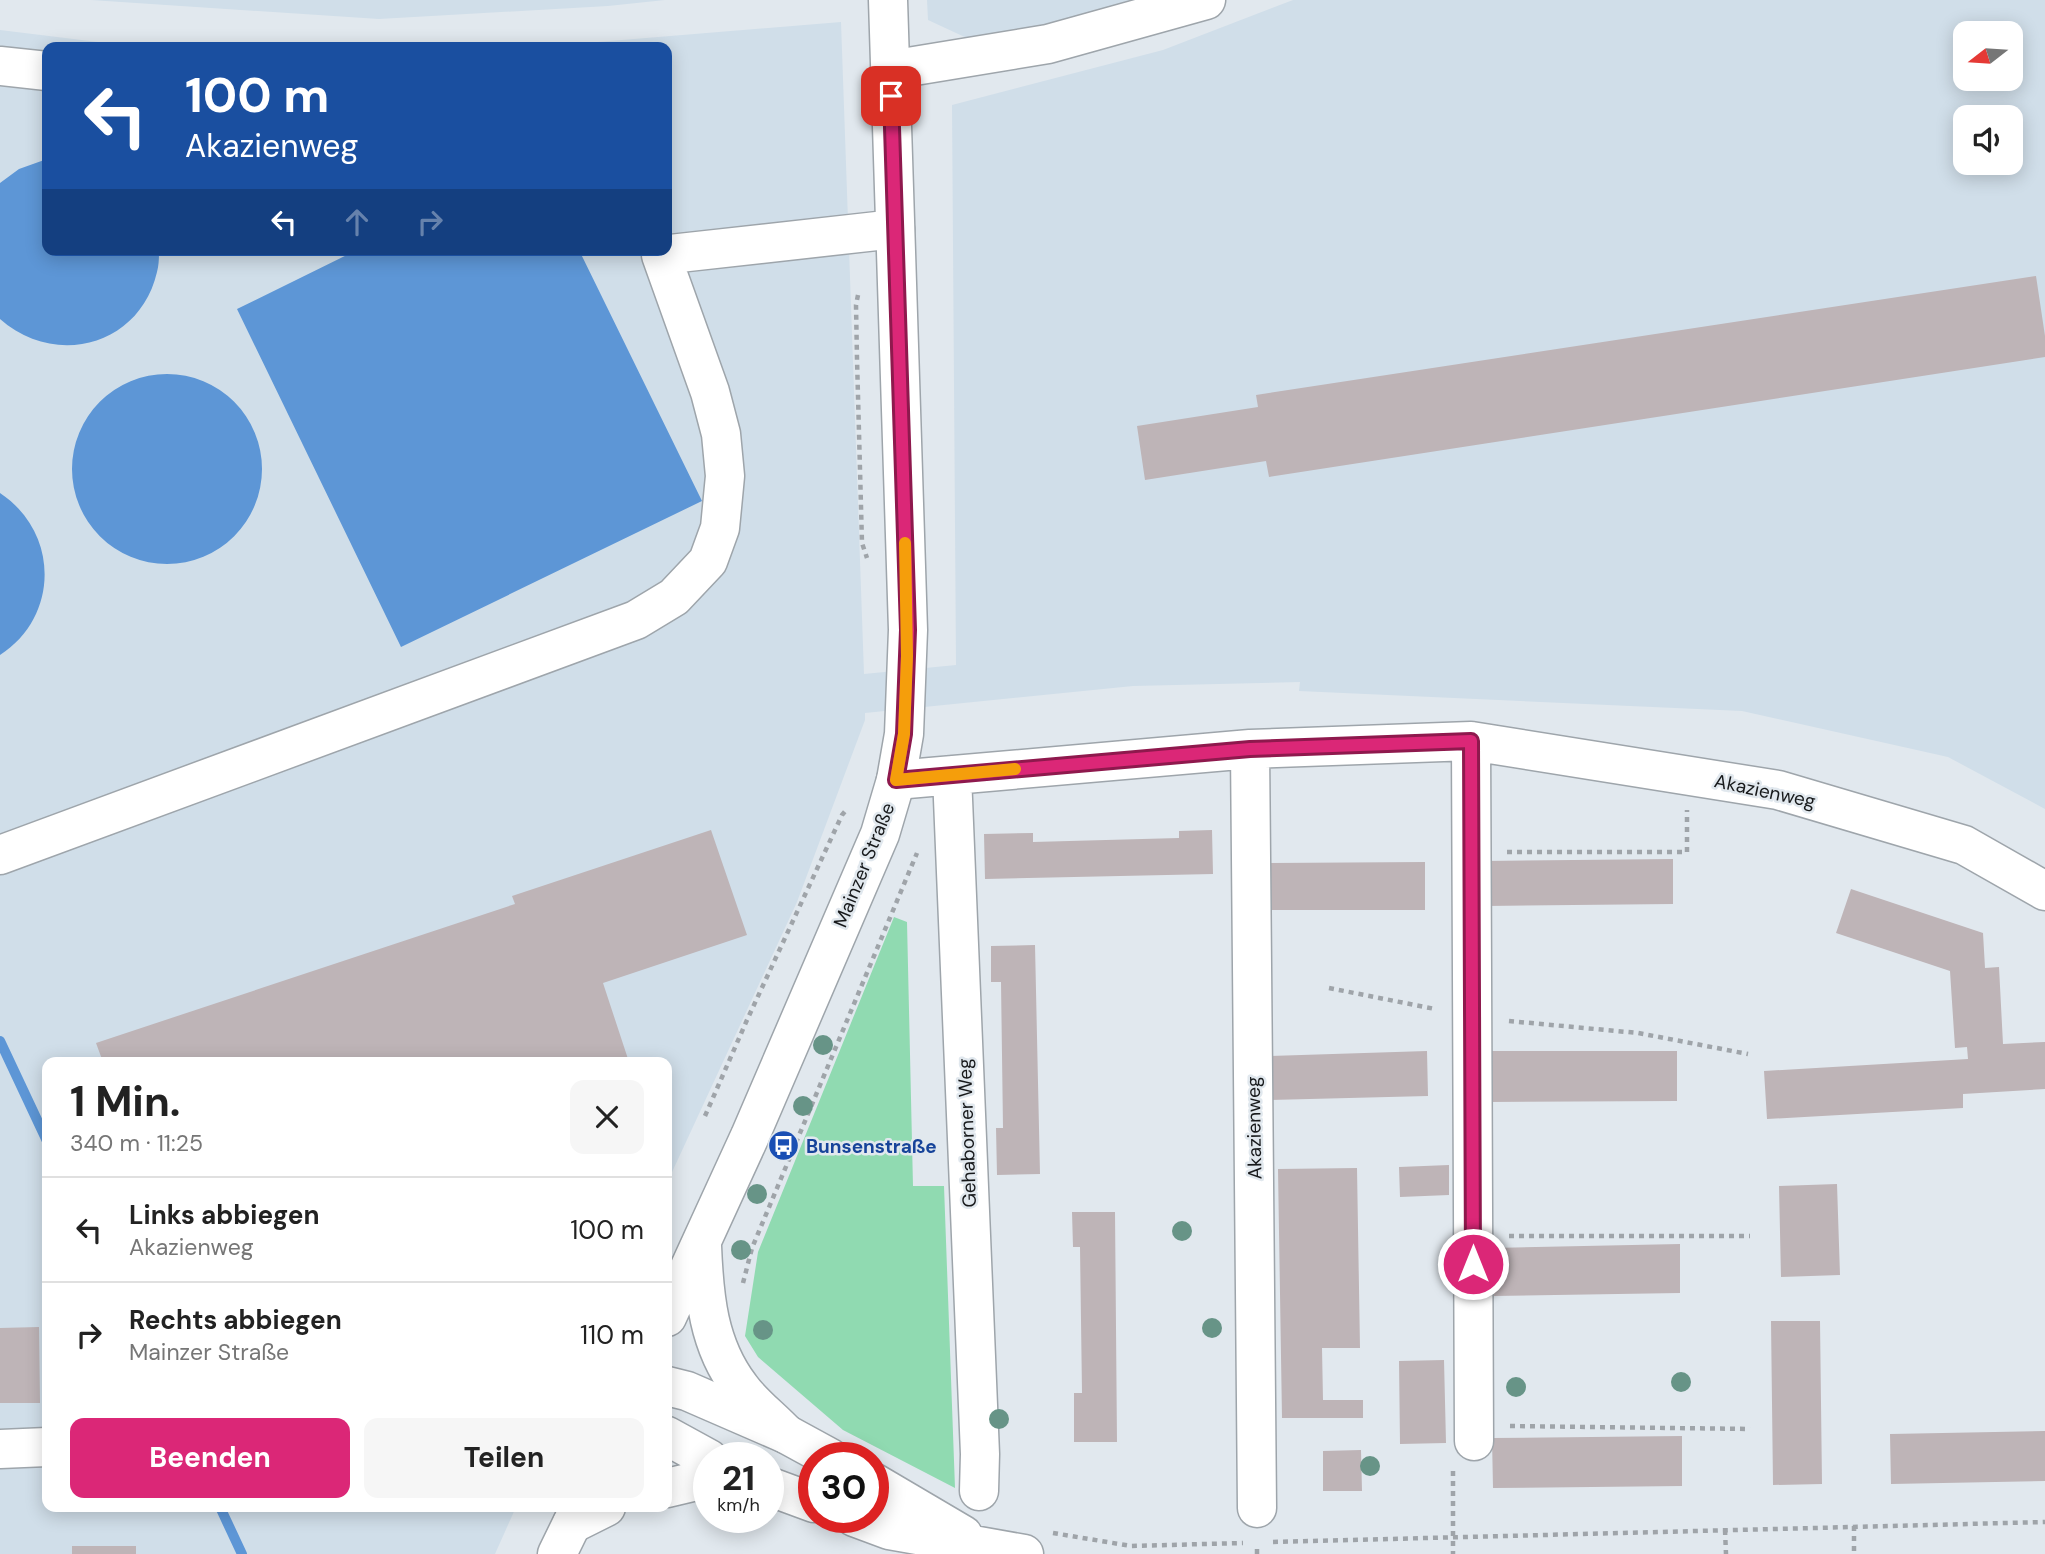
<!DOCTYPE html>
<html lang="de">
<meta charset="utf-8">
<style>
:root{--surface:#fff;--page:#f6f6f6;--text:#222;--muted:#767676;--line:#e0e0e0;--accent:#db2777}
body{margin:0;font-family:"DM Sans",sans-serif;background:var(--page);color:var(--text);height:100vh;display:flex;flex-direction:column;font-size:26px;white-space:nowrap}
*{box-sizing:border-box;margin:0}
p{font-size:23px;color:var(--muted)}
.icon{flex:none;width:38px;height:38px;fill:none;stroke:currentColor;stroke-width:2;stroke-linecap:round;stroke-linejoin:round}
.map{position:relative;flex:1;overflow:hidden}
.drawer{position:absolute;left:42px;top:1057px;width:630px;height:455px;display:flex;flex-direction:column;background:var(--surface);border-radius:14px;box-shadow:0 4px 18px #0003}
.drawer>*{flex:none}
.guide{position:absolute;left:42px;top:42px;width:630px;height:214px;border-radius:14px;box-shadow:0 4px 18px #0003;background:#1a4fa0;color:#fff;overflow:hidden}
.needle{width:46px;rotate:253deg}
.tools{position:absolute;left:1953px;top:21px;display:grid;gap:14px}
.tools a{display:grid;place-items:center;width:70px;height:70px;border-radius:14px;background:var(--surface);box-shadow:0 4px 18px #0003;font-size:35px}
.speed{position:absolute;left:693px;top:1442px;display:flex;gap:14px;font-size:35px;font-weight:700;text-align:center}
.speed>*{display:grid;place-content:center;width:91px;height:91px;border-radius:50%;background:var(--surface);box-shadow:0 4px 18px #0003;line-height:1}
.speed small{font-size:18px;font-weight:400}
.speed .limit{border:10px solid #d22;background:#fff;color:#111}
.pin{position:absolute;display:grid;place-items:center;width:60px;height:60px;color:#fff;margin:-30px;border-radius:14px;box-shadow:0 4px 10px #0006}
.me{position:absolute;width:77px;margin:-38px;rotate:0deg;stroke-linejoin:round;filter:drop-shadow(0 0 5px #0008)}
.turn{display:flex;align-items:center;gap:24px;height:147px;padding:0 28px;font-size:32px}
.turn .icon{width:91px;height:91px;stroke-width:2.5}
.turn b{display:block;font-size:49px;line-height:60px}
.lanes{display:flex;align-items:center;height:66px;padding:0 28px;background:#0003;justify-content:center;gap:35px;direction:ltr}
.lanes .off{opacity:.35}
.round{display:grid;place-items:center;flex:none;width:74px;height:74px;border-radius:14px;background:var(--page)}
.overview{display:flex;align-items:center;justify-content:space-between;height:119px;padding:0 28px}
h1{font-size:42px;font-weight:700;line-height:52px}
.cta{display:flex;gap:14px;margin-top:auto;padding:14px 28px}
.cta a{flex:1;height:80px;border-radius:14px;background:var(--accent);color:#fff;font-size:28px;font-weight:700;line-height:80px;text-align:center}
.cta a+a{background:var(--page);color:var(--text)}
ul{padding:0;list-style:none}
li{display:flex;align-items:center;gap:21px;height:105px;padding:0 28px;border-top:2px solid var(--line)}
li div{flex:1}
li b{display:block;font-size:26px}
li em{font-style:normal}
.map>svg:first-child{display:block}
.built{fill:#d0dee9;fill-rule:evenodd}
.green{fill:#90dab1}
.water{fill:#5d96d6}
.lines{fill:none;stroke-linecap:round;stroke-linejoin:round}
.stream{stroke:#5d96d6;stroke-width:10}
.building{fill:#beb4b7}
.minor-casing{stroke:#9ea5ab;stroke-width:41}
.major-casing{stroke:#9ea5ab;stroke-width:41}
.path{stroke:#9fa4a9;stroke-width:4.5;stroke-dasharray:5 5;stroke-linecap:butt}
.minor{stroke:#fff;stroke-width:38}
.major{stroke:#fff;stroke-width:38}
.tree{fill:#679487}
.route-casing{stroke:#8e194d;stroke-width:18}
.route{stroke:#db2777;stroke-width:12}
.slow{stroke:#f59e0b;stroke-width:12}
.labels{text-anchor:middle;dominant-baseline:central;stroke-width:5;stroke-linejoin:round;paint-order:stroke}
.street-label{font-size:19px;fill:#17191b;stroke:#e1e8ee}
.transit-label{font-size:19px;font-weight:bold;fill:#164399;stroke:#e1e8ee;text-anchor:start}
</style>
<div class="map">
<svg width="2045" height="1554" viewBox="0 0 2045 1554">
<rect width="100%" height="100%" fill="#e1e8ee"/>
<path class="built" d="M91,0h574l-57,6 -229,13z
M927,0h232l-61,23 -129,16 -41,-19z
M1293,0h752v809l-97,-52 -206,-46 -443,-20 1,-9 -167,4 -268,27v7l-68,182 -130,281v-121h-620v445h469l-21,47h-495v-1524l106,13 73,4h-132v203h620v-203h-130l304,-25 23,652 92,-9 -4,-560 211,-55zM1965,33h46v46h-46zM1965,117h46v46h-46z"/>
<path class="green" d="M894,917l13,5 6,264h31l11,302 -112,-58 -85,-73 -13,-21 13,-84z"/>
<path class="water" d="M47,159v91h112c0,7 0,15 -2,22 -17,74 -102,96 -157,47v-136l19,-14z
M357,250h222l123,251 -301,146 -164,-338z
M72 469a95 95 0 1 1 190 0a95 95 0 1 1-190 0Z
M0,493c59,39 60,123 0,162z"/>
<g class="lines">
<path class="stream" d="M0,1041l47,100
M220,1507l22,47"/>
</g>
<path class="building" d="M2036,276l9,60v21l-776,120 -3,-16 -121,19 -8,-54 121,-19 -2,-12z
M711,830l36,105 -144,48 26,79h-526l-7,-19 419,-139 -3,-8z
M1212,830l1,44 -228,5 -1,-45 49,-1v9l146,-4v-7z
M1673,859v45l-187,2 -1,-45z
M1425,862v48h-160v-47z
M1851,889l132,44 2,35 14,-1 4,77 42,-2v47l-82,5v14l-196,11 -3,-48 204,-12 -1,-12 -12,1 -5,-77 -114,-38z
M1035,945l5,229 -43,1 -1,-47h7l-2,-146h-10v-36z
M1427,1051l1,45 -159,4 -1,-44z
M1486,1051h191v50l-190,1z
M1449,1165v30l-49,2 -1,-30z
M1357,1168l3,180h-38l1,52h40v18h-81l-4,-249z
M1837,1184l3,91 -59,2 -2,-91z
M1072,1212h43l2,230h-43v-49h8l-2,-146h-7z
M1680,1244v49l-186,3 -1,-48z
M1771,1321h49l2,163 -49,1z
M39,1327l1,76h-40v-75z
M1444,1360l2,83 -46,1 -1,-83z
M2045,1431v50l-154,3 -1,-50z
M1682,1436v50l-189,2 -1,-50z
M1361,1450l1,41h-39v-40z
M72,1546h64v8h-64z"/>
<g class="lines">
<defs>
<path id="minor" d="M0,66l47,5
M890,70l158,-26 158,-44
M1471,741l3,700
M1250,749l7,759
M952,775l28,679 -1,37
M896,780l354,-31 221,-8 307,49 186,55 81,46
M0,855l636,-235 38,-23 34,-36 12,-33 5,-52 -4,-42 -11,-42 -49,-137 234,-26
M667,1386l20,5 99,43 44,24
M667,1436l42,23
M0,1449l47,-2
M873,1482l90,53
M768,1486l46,17
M667,1488l42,-10
M854,1517l35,13 135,24
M572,1524l34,-17"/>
<path id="major" d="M702,1246c2,50 6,99 38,141 12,17 31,31 46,47
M667,1317l83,-181 130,-302 16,-54 8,-46 4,-104 -20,-630
M557,1554l23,-47"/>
</defs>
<use href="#minor" class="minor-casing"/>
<use href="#major" class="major-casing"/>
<path class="path" d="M858,295l-2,10 1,54 5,184 5,15
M1507,852h180v-42
M1329,988l106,21
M1509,1021l129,12 110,21
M705,1116l42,-96 95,-205 5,-6
M1509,1236h241
M743,1283l9,-35 165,-395
M1510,1426l240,3
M1453,1471v83
M1854,1526v28
M1725,1530l1,24
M1053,1533l78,13 112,-3
M1273,1542l772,-20
M1257,1554v-10"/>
<use href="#minor" class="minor"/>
<use href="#major" class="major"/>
</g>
<g class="tree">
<circle cx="823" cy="1045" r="10"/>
<circle cx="803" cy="1106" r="10"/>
<circle cx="757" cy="1194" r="10"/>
<circle cx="1182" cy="1231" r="10"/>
<circle cx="741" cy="1250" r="10"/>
<circle cx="1212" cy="1328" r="10"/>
<circle cx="763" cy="1330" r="10"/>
<circle cx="1681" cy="1382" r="10"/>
<circle cx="1516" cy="1387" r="10"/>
<circle cx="999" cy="1419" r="10"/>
<circle cx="1370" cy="1466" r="10"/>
</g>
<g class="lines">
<defs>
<path id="route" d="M891,96l17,534 -4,104 -8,46 354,-31 221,-8 2,523"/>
</defs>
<use href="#route" class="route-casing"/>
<use href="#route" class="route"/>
<path class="slow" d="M905,543l2,113 -3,78 -8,46 119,-11"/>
</g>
<defs>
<symbol id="bus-disc" viewBox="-11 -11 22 22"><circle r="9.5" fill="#1a4fb4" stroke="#e1e8ee"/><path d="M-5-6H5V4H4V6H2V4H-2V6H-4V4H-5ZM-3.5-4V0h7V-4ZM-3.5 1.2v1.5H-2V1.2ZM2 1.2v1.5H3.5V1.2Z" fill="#fff"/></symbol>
</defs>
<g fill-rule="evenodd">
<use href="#bus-disc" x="766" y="1128" width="35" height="35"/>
</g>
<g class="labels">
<g class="street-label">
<text transform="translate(1765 791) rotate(12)">Akazienweg</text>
<text transform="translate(864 865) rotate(-68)">Mainzer Straße</text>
<text transform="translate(1254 1128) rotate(-91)">Akazienweg</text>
<text transform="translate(967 1133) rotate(-92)">Gehaborner Weg</text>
</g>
<g class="transit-label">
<text x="806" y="1146">Bunsenstraße</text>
</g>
</g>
</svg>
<div class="tools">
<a><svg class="needle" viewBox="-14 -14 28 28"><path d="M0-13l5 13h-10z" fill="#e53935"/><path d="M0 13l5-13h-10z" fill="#767676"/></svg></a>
<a><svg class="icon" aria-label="sound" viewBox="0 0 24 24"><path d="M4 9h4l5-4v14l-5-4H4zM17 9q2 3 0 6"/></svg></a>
</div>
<div class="speed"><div>21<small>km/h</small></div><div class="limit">30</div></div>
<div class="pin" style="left:891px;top:96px;background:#d93025"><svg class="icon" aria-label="arrive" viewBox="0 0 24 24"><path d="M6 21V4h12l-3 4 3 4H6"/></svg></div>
<svg class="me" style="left:1473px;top:1264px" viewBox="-20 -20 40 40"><circle r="17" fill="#db2777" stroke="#fff" stroke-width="3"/><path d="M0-11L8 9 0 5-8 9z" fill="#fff"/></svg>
<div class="guide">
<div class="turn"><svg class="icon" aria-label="left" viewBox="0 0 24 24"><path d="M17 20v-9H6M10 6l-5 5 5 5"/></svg><div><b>100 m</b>Akazienweg</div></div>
<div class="lanes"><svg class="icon" aria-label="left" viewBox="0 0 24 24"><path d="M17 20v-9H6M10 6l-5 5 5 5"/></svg><svg class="icon off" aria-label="ahead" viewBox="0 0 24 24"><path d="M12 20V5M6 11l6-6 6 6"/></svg><svg class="icon off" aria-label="right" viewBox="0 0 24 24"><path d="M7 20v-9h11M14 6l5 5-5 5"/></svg></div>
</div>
<section class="drawer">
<div class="overview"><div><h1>1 Min.</h1><p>340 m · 11:25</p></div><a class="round"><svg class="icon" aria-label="close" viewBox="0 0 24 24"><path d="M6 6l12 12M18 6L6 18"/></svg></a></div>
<ul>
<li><svg class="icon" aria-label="left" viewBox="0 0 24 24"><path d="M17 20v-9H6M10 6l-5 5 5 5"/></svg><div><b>Links abbiegen</b><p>Akazienweg</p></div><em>100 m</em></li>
<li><svg class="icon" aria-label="right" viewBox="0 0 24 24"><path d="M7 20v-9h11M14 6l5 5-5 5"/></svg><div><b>Rechts abbiegen</b><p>Mainzer Straße</p></div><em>110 m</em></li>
</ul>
<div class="cta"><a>Beenden</a><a>Teilen</a></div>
</section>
</div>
